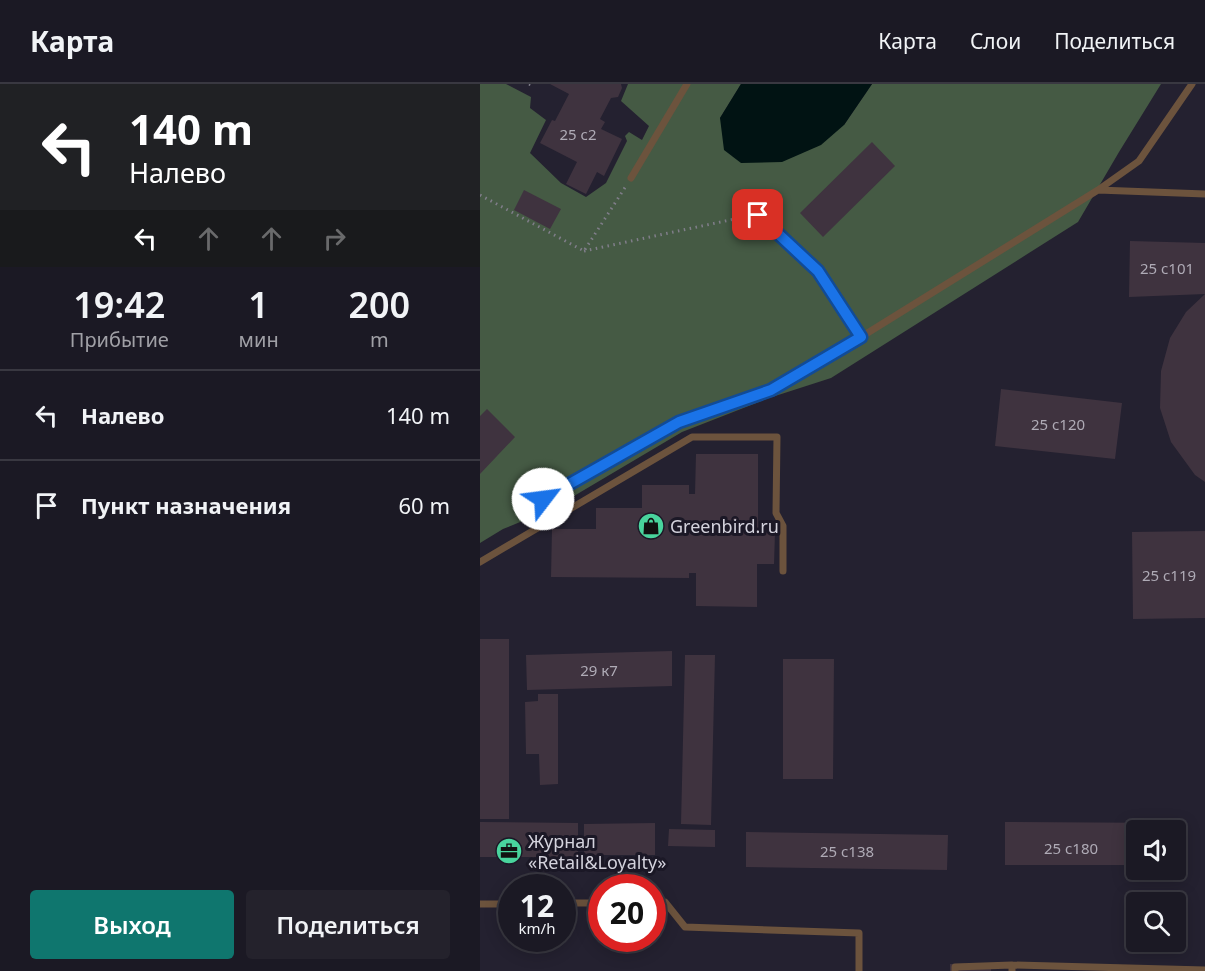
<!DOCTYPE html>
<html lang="ru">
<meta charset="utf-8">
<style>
:root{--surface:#1b1924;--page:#24222c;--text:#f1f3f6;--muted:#a0a0a6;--line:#393841;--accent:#0f766e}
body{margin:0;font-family:"Noto Sans",sans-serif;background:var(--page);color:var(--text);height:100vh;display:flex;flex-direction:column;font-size:22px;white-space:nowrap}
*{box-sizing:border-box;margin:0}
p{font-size:20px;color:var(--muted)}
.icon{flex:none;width:33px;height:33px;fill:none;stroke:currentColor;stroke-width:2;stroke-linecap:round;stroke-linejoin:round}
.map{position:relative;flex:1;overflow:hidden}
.details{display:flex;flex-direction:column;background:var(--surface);width:480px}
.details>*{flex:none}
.hud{background:#202124;color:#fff;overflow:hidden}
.buttons{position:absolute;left:646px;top:736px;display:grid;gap:12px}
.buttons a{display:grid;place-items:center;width:60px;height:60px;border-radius:6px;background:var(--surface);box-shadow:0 3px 15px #0003,0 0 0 2px var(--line);font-size:30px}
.speed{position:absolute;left:18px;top:790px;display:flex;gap:12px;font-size:30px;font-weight:700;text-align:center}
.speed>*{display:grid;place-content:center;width:78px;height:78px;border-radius:50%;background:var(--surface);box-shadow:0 3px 15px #0003,0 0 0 2px var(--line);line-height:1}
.speed small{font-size:15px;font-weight:400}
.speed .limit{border:9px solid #d22;background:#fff;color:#111}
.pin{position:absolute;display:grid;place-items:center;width:51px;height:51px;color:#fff;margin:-26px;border-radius:12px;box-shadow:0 3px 9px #0006}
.me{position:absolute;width:66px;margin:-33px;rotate:60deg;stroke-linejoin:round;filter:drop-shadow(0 0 4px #0008)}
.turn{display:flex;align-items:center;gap:21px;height:126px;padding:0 30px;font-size:27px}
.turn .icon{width:78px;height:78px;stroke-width:2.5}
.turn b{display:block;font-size:42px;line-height:51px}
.lanes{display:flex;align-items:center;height:57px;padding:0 30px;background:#0003;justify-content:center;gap:30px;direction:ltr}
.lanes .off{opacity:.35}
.eta{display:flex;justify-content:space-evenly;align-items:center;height:102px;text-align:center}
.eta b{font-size:36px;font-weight:600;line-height:42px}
.button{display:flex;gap:12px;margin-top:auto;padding:12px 30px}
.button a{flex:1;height:69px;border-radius:6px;background:var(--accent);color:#fff;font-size:24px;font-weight:600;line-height:69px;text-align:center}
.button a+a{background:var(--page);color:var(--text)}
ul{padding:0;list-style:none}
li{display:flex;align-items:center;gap:18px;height:90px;padding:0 30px;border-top:2px solid var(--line)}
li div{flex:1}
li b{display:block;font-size:22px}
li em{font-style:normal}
header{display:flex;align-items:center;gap:36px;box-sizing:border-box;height:84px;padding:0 30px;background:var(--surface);border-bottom:2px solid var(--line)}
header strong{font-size:28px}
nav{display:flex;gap:33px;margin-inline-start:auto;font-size:21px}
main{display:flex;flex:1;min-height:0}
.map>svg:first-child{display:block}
.forest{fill:#455a44}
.water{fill:#011313}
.building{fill:#3f333f}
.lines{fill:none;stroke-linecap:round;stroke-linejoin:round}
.path{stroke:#807e8a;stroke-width:3;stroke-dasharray:1.5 4.5;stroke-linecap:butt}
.lane{stroke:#6c533d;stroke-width:7}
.route-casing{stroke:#114b97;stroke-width:15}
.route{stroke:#1a73e8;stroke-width:10}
.labels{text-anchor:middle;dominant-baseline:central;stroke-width:6;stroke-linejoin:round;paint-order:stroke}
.number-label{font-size:15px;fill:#afabb6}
.poi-label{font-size:18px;fill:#d4d3dd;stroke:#1b1826;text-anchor:start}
</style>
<header>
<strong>Карта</strong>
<nav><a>Карта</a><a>Слои</a><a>Поделиться</a></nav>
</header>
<main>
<section class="details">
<div class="hud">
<div class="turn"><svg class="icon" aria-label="left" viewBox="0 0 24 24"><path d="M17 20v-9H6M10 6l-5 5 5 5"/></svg><div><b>140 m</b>Налево</div></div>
<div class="lanes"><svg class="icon" aria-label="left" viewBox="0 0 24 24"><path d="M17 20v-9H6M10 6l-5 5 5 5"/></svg><svg class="icon off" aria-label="ahead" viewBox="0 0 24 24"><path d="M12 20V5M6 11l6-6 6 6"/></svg><svg class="icon off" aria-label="ahead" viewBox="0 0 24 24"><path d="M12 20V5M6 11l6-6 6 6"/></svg><svg class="icon off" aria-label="right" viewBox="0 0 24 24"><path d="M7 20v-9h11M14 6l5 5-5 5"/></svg></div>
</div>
<div class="eta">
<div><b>19:42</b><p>Прибытие</p></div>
<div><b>1</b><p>мин</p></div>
<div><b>200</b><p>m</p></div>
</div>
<ul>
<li><svg class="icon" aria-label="left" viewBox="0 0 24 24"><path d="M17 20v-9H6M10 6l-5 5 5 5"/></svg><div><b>Налево</b></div><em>140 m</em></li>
<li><svg class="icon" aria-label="arrive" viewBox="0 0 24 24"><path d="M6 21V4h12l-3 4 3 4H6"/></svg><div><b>Пункт назначения</b></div><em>60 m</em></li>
</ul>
<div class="button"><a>Выход</a><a>Поделиться</a></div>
</section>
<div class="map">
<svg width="725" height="887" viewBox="0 0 725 887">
<rect width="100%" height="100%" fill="#242130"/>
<path class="forest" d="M0,0h26l25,13 -1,11 16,12 -16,33 31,30 25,14 20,-14 21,-42 -2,-5 4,-4 13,8 7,-14 -28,-25 7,-17h113l-21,34 124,7 28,-41h289l-42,68 -41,70 -247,156 -62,20 -87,34 -130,77 -49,20 -23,14z"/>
<path class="water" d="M261,0h131l-28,41 -23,20 -39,17 -41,1 -17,-13 -4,-32z"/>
<path class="building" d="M70,0h71l1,4 -4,9 -7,1 -11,21 5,3 -4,7 21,10 -18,37 -7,-4 -11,22 -20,-10 11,-22 -37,-19 12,-23 3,1 14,-27z
M392,58l23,24 -72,71 -23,-24z
M44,106l37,19 -11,20 -36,-19z
M650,157l75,2v51l-76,3z
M725,210v188l-10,-7 -24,-33 -11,-34 1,-37 9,-33 16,-26z
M521,305l121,14 -7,56 -120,-13z
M7,325l28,28 -35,37v-58z
M216,370h62v78l17,1 -1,31h-17v43l-61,-1v-33h-7v5l-138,-1 1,-48h44v-21h46v-23h47v9h6z
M725,447v87l-72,1 -1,-87z
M0,555h29v180h-29z
M192,567v35l-145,4 -1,-35z
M205,571h30l-4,170 -30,-1z
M303,575h51l-1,120h-50z
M58,610h20v90l-18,1 -1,-31h-13l-1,-52 13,-1z
M0,738l98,1v34h-98z
M525,738l170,1 -1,8h-37v34h-132z
M175,739v32h-71v-31z
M189,745l46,1v17l-47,-1z
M266,748l202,3 -1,35 -201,-3z
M511,879v8h-41v-7z"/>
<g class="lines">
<path class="path" d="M49,0l3,1 1,-1
M0,111l104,56 42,-65
M104,167l165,-35"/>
<path class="lane" d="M151,94l56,-94
M618,106l41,-29 53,-77
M278,131l60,56 43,66
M63,415l136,-77 92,-32 90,-53 237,-147 107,4
M0,478l212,-125h85l-1,76 7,13v45
M172,818h13l20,25 174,6v38
M82,819h40
M0,820h32
M475,887v-4l57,-2
M532,887v-6l193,5"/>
</g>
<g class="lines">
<defs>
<path id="route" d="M63,415l136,-77 92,-32 90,-53 -43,-66 -60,-56"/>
</defs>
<use href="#route" class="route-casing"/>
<use href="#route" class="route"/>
</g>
<defs>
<symbol id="shop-disc" viewBox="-11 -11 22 22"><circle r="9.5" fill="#49d49d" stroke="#1b1826"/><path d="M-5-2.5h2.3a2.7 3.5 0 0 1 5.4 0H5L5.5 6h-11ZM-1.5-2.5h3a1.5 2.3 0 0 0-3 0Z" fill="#111"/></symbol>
<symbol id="office-disc" viewBox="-11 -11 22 22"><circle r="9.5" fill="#49d49d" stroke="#1b1826"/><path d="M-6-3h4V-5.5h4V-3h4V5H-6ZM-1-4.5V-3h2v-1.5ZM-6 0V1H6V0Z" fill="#111"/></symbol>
</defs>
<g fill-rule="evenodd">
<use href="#shop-disc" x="156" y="427" width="30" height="30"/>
<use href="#office-disc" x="14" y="752" width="30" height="30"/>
</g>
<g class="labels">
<g class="number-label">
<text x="98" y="50">25 с2</text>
<text x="687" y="184">25 с101</text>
<text x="578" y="340">25 с120</text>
<text x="689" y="491">25 с119</text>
<text x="119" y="586">29 к7</text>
<text x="591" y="764">25 с180</text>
<text x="367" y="767">25 с138</text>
</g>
<g class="poi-label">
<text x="190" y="442">Greenbird.ru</text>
<text x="48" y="757">Журнал<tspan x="48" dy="21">«Retail&amp;Loyalty»</tspan></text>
</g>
</g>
</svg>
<div class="buttons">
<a><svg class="icon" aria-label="sound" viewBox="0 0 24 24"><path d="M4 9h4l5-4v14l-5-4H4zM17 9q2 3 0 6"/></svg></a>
<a><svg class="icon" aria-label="search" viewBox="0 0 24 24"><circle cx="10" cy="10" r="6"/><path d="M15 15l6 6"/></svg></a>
</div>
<div class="speed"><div>12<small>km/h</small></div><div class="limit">20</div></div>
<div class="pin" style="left:278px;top:131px;background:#d93025"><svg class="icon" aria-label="arrive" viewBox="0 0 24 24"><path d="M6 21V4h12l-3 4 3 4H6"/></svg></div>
<svg class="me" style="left:63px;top:415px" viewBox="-20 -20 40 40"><circle r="19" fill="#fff"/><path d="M0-13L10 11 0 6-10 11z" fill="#1a73e8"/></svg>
</div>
</main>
